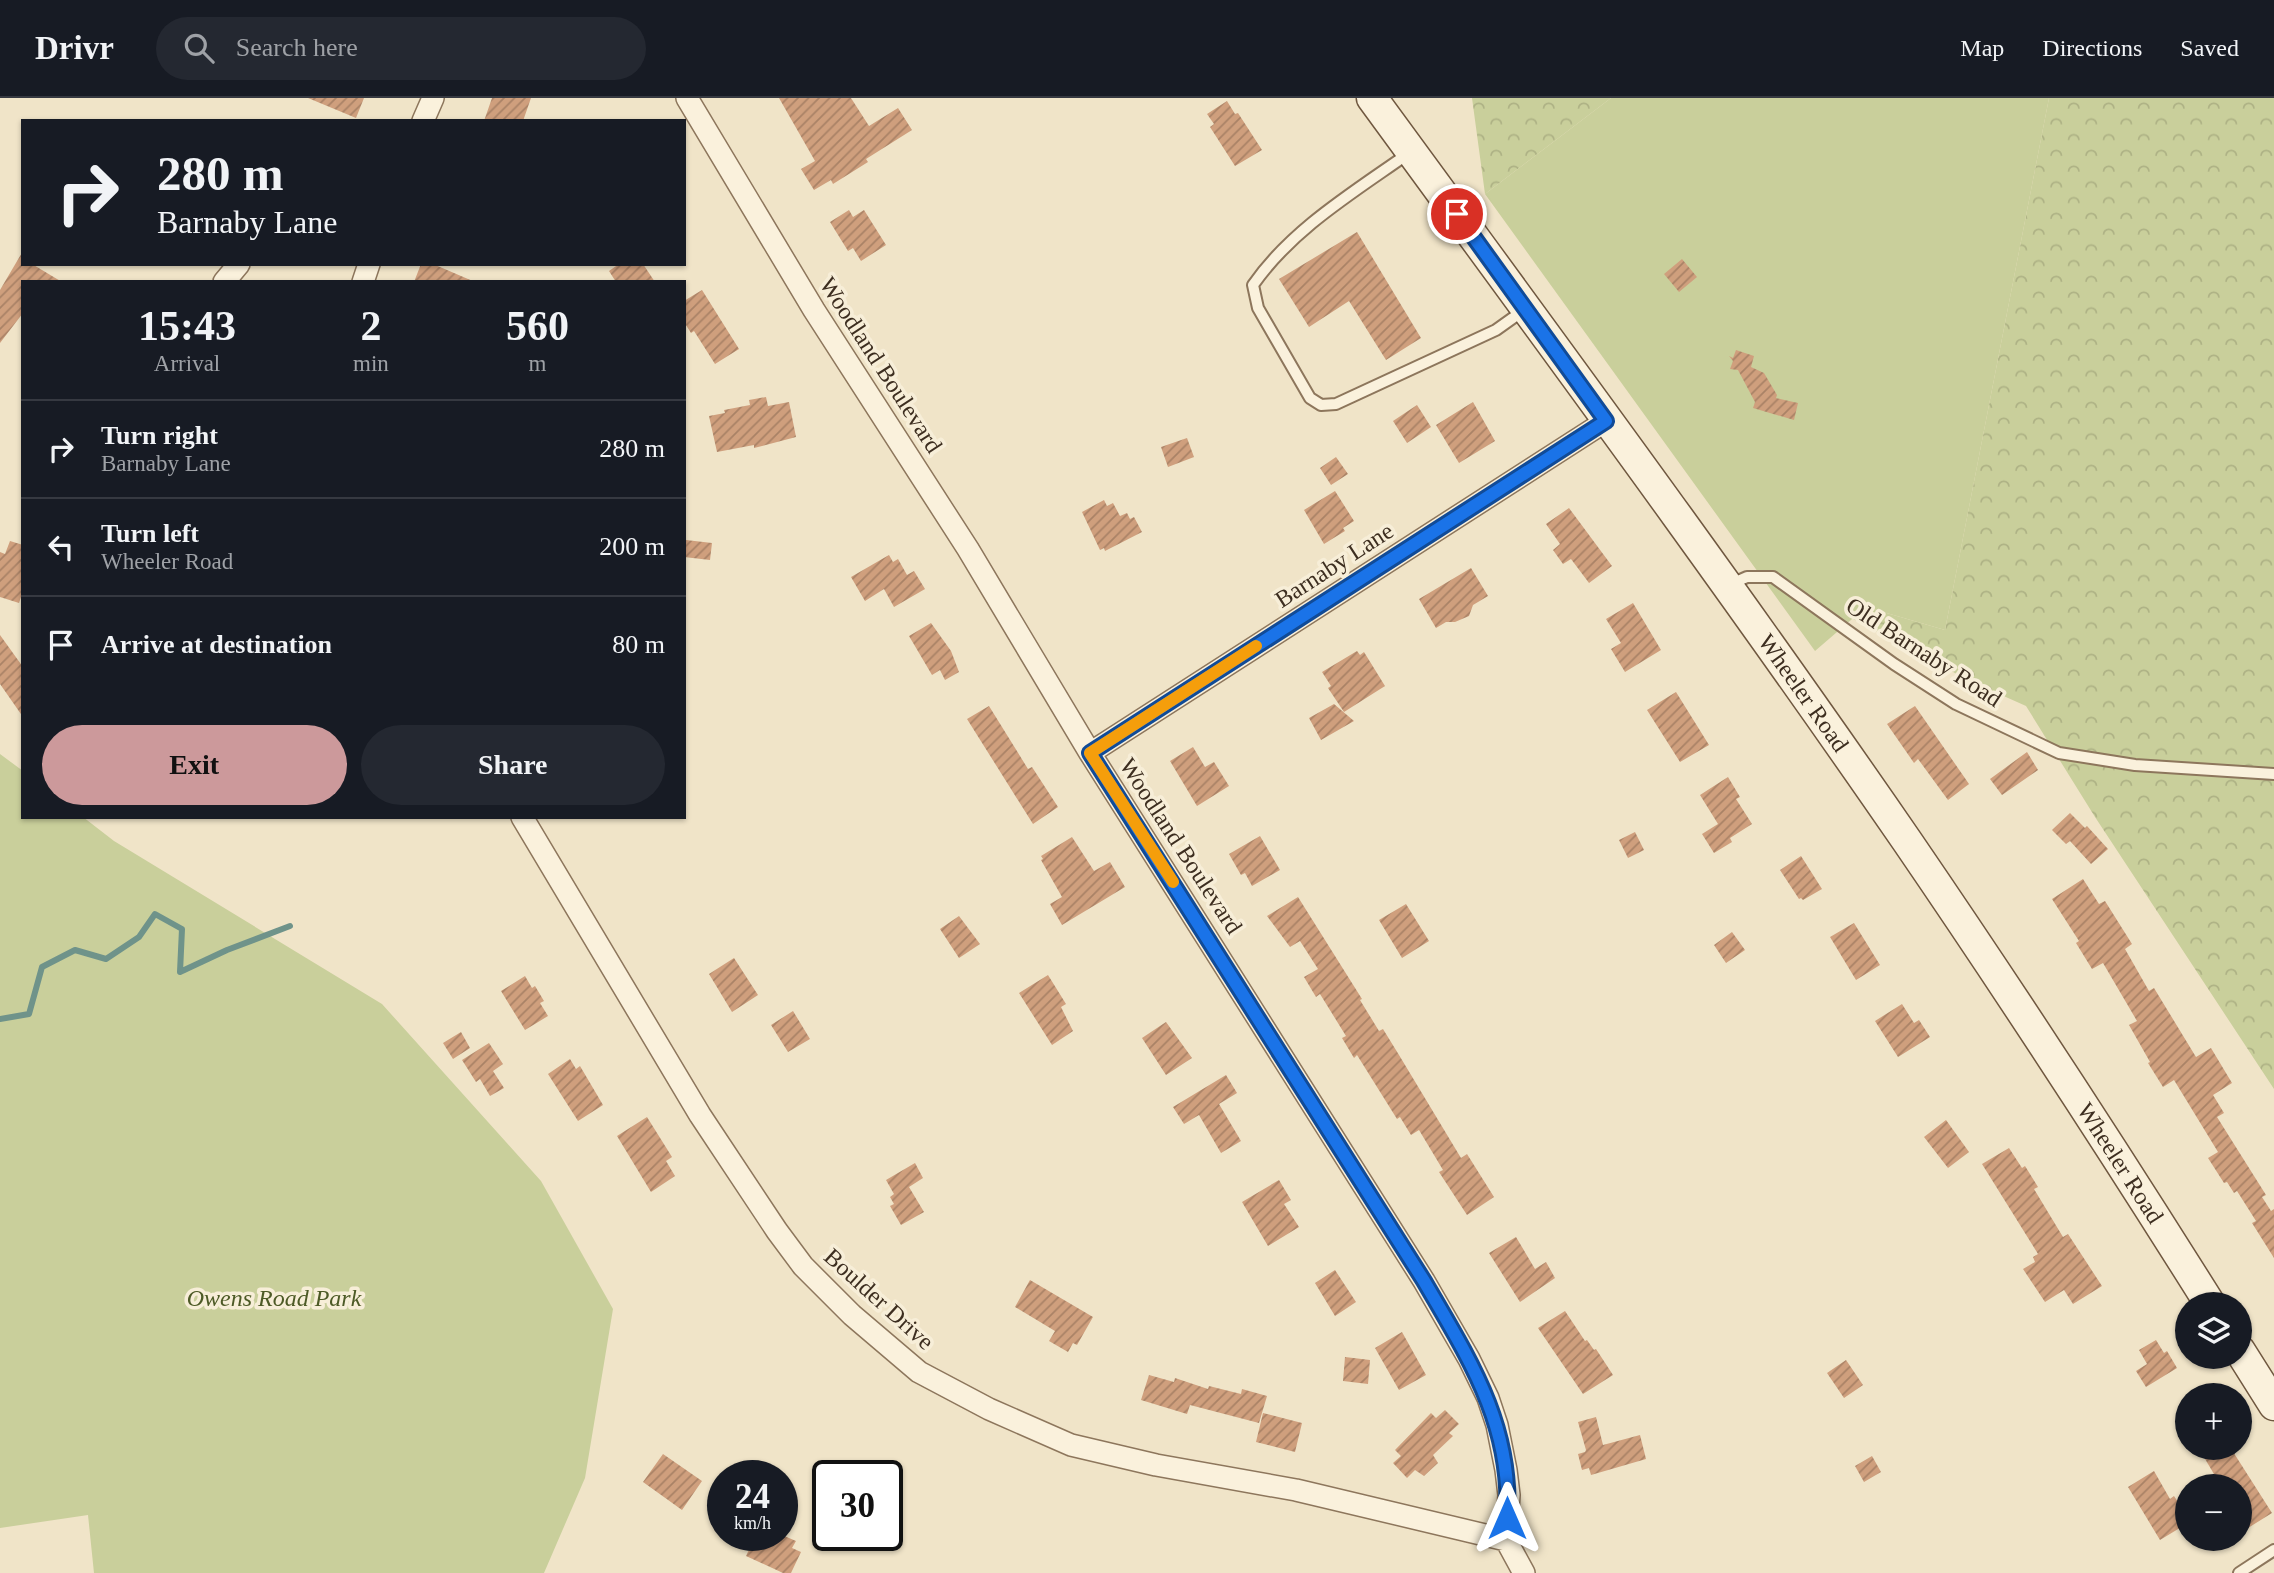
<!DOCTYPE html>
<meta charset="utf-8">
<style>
:root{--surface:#171b24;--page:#242831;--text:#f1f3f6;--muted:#9ea1a6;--line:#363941;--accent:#cc999b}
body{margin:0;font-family:"Times New Roman",serif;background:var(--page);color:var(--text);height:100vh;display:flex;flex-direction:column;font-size:26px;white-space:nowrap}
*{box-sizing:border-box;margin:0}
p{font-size:23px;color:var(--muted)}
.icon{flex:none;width:38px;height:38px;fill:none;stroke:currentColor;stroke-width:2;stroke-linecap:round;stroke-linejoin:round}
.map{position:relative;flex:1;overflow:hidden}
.sheet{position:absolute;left:21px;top:182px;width:665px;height:539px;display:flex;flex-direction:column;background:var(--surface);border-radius:0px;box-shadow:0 2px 5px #0004}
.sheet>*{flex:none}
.guide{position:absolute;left:21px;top:21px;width:665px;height:147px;border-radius:0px;box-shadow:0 2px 5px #0004;background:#171b24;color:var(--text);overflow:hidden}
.controls{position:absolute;left:2175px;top:1194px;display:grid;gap:14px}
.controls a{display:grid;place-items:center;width:77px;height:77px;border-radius:50%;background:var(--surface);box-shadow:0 2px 5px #0004;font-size:35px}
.speed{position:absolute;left:707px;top:1362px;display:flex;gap:14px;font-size:35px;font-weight:700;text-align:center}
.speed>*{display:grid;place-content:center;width:91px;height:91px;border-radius:50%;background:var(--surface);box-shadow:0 2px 5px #0004;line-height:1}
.speed small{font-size:18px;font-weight:400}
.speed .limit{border:4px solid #111;border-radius:10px;background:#fff;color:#111}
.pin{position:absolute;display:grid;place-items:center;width:60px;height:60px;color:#fff;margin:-30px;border:4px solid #fff;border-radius:50%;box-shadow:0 2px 7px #0007}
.me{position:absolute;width:77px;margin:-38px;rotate:0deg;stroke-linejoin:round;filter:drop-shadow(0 0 5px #0008)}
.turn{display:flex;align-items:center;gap:24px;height:147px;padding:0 21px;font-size:32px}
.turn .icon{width:91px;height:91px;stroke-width:2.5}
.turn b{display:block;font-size:49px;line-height:60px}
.eta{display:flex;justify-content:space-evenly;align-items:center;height:119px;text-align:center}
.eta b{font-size:42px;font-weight:700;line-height:49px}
.cta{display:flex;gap:14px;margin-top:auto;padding:14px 21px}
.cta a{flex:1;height:80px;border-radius:42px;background:var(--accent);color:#111;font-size:28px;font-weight:700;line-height:80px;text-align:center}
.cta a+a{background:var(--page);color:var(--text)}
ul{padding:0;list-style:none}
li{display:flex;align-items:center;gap:21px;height:98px;padding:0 21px;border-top:2px solid var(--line)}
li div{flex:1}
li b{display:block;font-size:26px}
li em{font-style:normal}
header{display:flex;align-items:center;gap:42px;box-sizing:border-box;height:98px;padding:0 35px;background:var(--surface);border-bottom:2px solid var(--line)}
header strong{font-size:33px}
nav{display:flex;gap:38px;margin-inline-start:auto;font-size:24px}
.search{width:490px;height:63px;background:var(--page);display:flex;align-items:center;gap:18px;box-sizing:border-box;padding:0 24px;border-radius:38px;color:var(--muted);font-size:26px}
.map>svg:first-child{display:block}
.forest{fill:url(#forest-crowns)}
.park{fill:#c9cf9b}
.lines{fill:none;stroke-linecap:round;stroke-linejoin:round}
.stream{stroke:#6f938a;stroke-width:6}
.building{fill:url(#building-hatch)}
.lane-casing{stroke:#8d765c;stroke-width:14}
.street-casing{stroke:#8d765c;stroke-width:24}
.secondary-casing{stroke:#6f573f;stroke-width:33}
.lane{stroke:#faf1dc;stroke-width:10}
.street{stroke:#faf1dc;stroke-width:21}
.secondary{stroke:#faf1dc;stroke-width:30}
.route-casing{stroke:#114b97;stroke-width:18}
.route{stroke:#1a73e8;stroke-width:12}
.slow{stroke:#f59e0b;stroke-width:12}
.labels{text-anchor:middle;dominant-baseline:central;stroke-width:7;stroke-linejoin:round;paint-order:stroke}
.street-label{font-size:24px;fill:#3d2e20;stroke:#f7eed8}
.park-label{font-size:24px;font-style:italic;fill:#4d5a26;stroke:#f7eed8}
</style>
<header>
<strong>Drivr</strong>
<div class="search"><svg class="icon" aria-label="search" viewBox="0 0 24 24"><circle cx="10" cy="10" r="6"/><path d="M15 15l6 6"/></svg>Search here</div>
<nav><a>Map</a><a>Directions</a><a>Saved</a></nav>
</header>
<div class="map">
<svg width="2274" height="1475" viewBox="0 0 2274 1475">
<defs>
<pattern id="forest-crowns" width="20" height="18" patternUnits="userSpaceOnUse" patternTransform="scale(1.75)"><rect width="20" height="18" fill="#c9cf9b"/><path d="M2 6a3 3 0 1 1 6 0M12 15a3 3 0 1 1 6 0" fill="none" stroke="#aeb285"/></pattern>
<pattern id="building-hatch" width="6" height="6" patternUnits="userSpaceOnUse" patternTransform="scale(1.75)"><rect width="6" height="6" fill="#cf9f7d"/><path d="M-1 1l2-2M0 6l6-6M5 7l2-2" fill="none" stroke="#a98266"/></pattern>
</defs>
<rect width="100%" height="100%" fill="#f0e4c8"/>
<path class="forest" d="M1472,0h139l-126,96z
M2049,0h225v991l-179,-272 -69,-111 -56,-25 -117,-62 13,-12 79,23z"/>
<path class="park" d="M1611,0h438l-104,532 -79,-23 -51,44 -330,-457z
M0,656l23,17v46h60l31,24 268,163 159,177 72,128 -28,169 -41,95h-450l-6,-58 -88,13z"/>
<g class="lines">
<path class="stream" d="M0,921l29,-5 13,-47 33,-17 31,9 33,-22 16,-23 27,15 -2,43 47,-22 63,-24"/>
</g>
<path class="building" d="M308,0h56l-8,20z
M492,0h39l-8,23h-39z
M779,0h72l18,28 29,-18 14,22 -46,29 2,3 -35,22 -2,-4 -17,10 -13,-21 14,-8z
M1227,3l8,13 3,-1 24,37 -27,16 -25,-39 4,-3 -7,-10z
M849,112l4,7 11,-7 22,35 -25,16 -8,-13 -5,3 -18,-29z
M1357,134l64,106 -35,22 -37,-59 -40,26 -30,-48z
M23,153v13h9l30,18h-39v31l-23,30v-53z
M1682,161l15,18 -18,15 -15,-18z
M421,166h12l42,18h-61z
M619,166h24l12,18h-39l-7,-11z
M702,192l37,59 -24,15 -21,-33 -3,2 -7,-11v-21z
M1736,252l18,6 -3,11 13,6 13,22 -1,3 22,5 -4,17 -41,-12 2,-6 -17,-32 -8,-1 3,-8 -4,-5 4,2z
M766,299l2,9 21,-4 7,35 -42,11v-3l-37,7 -8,-36 16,-3 -1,-3 26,-5 -1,-5z
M1473,304l22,39 -36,22 -23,-38z
M1417,307l14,22 -24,16 -14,-22z
M1187,340l7,19 -26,10 -7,-20z
M1336,359l12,17 -17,11 -11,-17z
M1335,393l19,30 -11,7 2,3 -21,13 -20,-34z
M1104,402l3,6 6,-3 7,13 7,-3 3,6 4,-2 8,15 -37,19 -1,-3 -4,2 -18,-38z
M1569,410l43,58 -23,17 -18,-24 -8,5 -10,-14 7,-6 -14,-20z
M686,442l26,3 -2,17 -26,-3z
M10,443l13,4v46l-4,12 -19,-6v-45l5,2z
M889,457l4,7 5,-3 9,16 7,-4 11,18 -31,18 -10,-18 -19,12 -14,-24z
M1471,470l17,28 -15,9 -4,11 -14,6h-9l-10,6 -17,-29z
M1633,505l28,47 -36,22 -14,-23 10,-6 -15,-24z
M931,525l20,28 8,21 -14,8 -5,-10 -8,5 -23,-39z
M0,537l23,32v50l-23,-33z
M1357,553l3,4 4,-3 21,34 -41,26 -16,-24 3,-2 -9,-14z
M1676,594l33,53 -29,17 -33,-52z
M1334,606l20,17 -33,19 -12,-22z
M989,608l39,63 4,-2 26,40 -25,17 -66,-105z
M1915,608l54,78 -21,16 -30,-41 -4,4 -27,-39z
M1193,649l12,20 9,-5 15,24 -32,20 -27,-45z
M2027,654l11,18 -36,25 -12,-16z
M1728,679l12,20 -4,2 16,25 -22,14 2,4 -18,11 -12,-19 16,-10 -18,-29z
M2070,715l15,15 2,-2 21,23 -17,15 -21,-23 -4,3 -14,-14z
M1635,734l9,18 -16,8 -9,-18z
M1260,738l20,34 -28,16 -7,-13 -4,2 -12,-21z
M1072,739l22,34 16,-9 15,25 -63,38 -12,-21 12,-7 -21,-37 2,-1 -2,-3z
M1801,758l21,33 -19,11 -2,-2 -2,1 -19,-29z
M2083,781l16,25 6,-3 27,43 -7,5 24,42 5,-3 42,69 15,-9 21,35 -19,12 11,18 -7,4 49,78 -4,2 9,14 3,-2v49l-22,-35 4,-2 -19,-30 -3,2 -7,-11 -3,1 -16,-25 10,-6 -44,-72 -11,7 -15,-24 2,-1 -21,-37 8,-4 -34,-58 -11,6 -16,-26 3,-2 -27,-42z
M1298,799l64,102 -2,1 19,31 4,-2 16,26 62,103 6,-4 27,43 -27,18 -28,-43 4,-2 -24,-40 -8,5 -11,-18 -3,2 -40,-64 -3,3 -12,-20 4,-2 -26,-42 -4,3 -12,-20 14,-8 -18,-28 -10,6 -23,-31z
M1406,806l23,37 -27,17 -23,-38z
M959,818l21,28 -21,14 -19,-29z
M1854,825l26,42 -24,15 -26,-43z
M1732,834l13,18 -19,13 -12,-18z
M734,860l24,37 -26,17 -23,-38z
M1048,877l18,29 -5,3 12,24 -21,14 -33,-52z
M525,878l7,12 3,-2 9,15 -4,2 8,13 -23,14 -24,-39z
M1902,906l12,19 5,-3 11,17 -32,20 -23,-36z
M793,913l17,28 -22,13 -17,-27z
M1166,924l26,36 -26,17 -24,-37z
M461,934l9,16 -17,11 -10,-16z
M489,945l14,21 -10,7 11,17 -14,8 -10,-17 -4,3 -14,-22z
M570,961l6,10 4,-3 23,39 -25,16 -30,-47z
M1226,977l11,18 -18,11 22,37 -20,12 -22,-38 -15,9 -11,-17z
M647,1019l25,40 -6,4 9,15 -24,16 -34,-56z
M1946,1022l23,32 -21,16 -24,-31z
M2009,1050l13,20 3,-2 13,21 -4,2 29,48 5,-3 34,52 -29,18 -9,-14 -19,12 -22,-33 12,-7 -2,-5 5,-3 -56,-90z
M915,1065l8,15 -14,9 15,25 -23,13 -11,-19 4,-2 -4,-7 4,-3 -8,-14z
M1279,1082l12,20 -7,4 15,23 -31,19 -26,-44z
M1516,1139l19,32 11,-7 9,16 -35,24 -31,-49z
M1335,1172l21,32 -21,14 -20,-33z
M1030,1182l63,37 -16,28 -4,-2 -5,9 -19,-11 6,-10 -40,-24z
M1565,1213l20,30 2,-1 7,10 2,-1 17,26 -30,19 -45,-66z
M1402,1234l24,43 -27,15 -24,-42z
M2156,1242l8,13 3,-2 10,17 -31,19 -10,-16 11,-7 -8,-14z
M1345,1259l25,3 -2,24 -25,-3z
M1846,1262l17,25 -19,13 -17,-25z
M1149,1277l25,7 1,-4 33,11 1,-3 32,8 1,-5 25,7 -8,27 -69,-18 -3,9 -46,-14z
M1445,1312l14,14 -10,9 4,3 -20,19 5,8 -14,13 -9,-6 -8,8 -14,-15 8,-7 -6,-6 36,-37 5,5z
M1263,1315l39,10 -7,29 -39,-10z
M1596,1319l7,28 37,-10 6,24 -55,16 -2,-7 -7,2 -4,-16 7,-2 1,-2 -8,-28z
M2198,1349h32l42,66 -24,15 -8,-12v-30h-19z
M663,1356l39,27 -20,29 -39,-28z
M1872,1358l9,16 -17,10 -9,-16z
M2154,1373l16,28 4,-3 14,21v6l-28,17 -32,-53z
M756,1437h26l14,6 -4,7 9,4 -10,21h-8l-37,-17z"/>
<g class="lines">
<defs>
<path id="lane" d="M1409,55c-55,39 -117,76 -156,132l5,23 52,90 11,7 15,-1 160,-74 28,-20
M1729,487l18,-8h26l121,87 62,40 103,49 76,12 139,9
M2239,1475l35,-23"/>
<path id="street" d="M687,0l127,212 154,239 122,204 334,528 45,78 19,39 9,27 9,45 3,25 -3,45 18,33
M423,23l10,-23
M224,184l15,-18
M363,184l6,-18
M1090,655l516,-332
M522,719l178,298 77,116 26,35 49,49 67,57 70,37 82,36 85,20 140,25 210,50"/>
<g id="secondary">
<path id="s1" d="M1372,0c180,246 362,492 535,743 104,152 205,307 303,463"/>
<path d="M2240,1253l34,54"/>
</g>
</defs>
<use href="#lane" class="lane-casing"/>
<use href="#street" class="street-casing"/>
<use href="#secondary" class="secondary-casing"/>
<use href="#lane" class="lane"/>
<use href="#street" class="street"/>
<use href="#secondary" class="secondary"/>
</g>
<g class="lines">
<defs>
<path id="route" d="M1457,116l149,207 -516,332 334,528c44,76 89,144 83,237"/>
</defs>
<use href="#route" class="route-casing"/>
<use href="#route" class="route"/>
<path class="slow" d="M1173,784l-83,-129 166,-107"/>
</g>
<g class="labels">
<g class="street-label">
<text transform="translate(881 267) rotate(57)">Woodland Boulevard</text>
<text transform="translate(1334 467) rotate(-33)">Barnaby Lane</text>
<text transform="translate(1924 554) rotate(33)">Old Barnaby Road</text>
<text stroke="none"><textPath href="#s1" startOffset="735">Wheeler Road</textPath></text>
<text transform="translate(1181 748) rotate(57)">Woodland Boulevard</text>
<text stroke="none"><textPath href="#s1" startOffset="1302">Wheeler Road</textPath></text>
<text transform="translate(879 1201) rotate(42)">Boulder Drive</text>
</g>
<g class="park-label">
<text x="274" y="1200">Owens Road Park</text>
</g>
</g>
</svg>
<div class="controls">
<a><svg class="icon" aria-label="layers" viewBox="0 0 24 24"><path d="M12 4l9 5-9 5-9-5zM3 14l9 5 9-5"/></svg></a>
<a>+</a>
<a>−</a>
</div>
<div class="speed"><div>24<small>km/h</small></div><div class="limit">30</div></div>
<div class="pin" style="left:1457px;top:116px;background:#d93025"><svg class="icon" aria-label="arrive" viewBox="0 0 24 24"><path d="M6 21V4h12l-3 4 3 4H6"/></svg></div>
<svg class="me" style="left:1507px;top:1420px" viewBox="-20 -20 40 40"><path d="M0-17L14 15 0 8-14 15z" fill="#1a73e8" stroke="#fff" stroke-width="4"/></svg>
<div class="guide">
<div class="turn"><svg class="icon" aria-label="right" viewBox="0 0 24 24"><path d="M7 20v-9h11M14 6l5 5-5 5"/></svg><div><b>280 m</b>Barnaby Lane</div></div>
</div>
<section class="sheet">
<div class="eta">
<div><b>15:43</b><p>Arrival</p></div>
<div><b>2</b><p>min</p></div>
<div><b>560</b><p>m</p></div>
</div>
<ul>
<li><svg class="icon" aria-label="right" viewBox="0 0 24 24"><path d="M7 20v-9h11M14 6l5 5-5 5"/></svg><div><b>Turn right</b><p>Barnaby Lane</p></div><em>280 m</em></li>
<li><svg class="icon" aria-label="left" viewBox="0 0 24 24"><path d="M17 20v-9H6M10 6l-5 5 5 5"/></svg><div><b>Turn left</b><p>Wheeler Road</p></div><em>200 m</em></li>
<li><svg class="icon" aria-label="arrive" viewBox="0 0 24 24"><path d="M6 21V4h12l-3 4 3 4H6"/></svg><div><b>Arrive at destination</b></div><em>80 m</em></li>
</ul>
<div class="cta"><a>Exit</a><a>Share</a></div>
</section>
</div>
